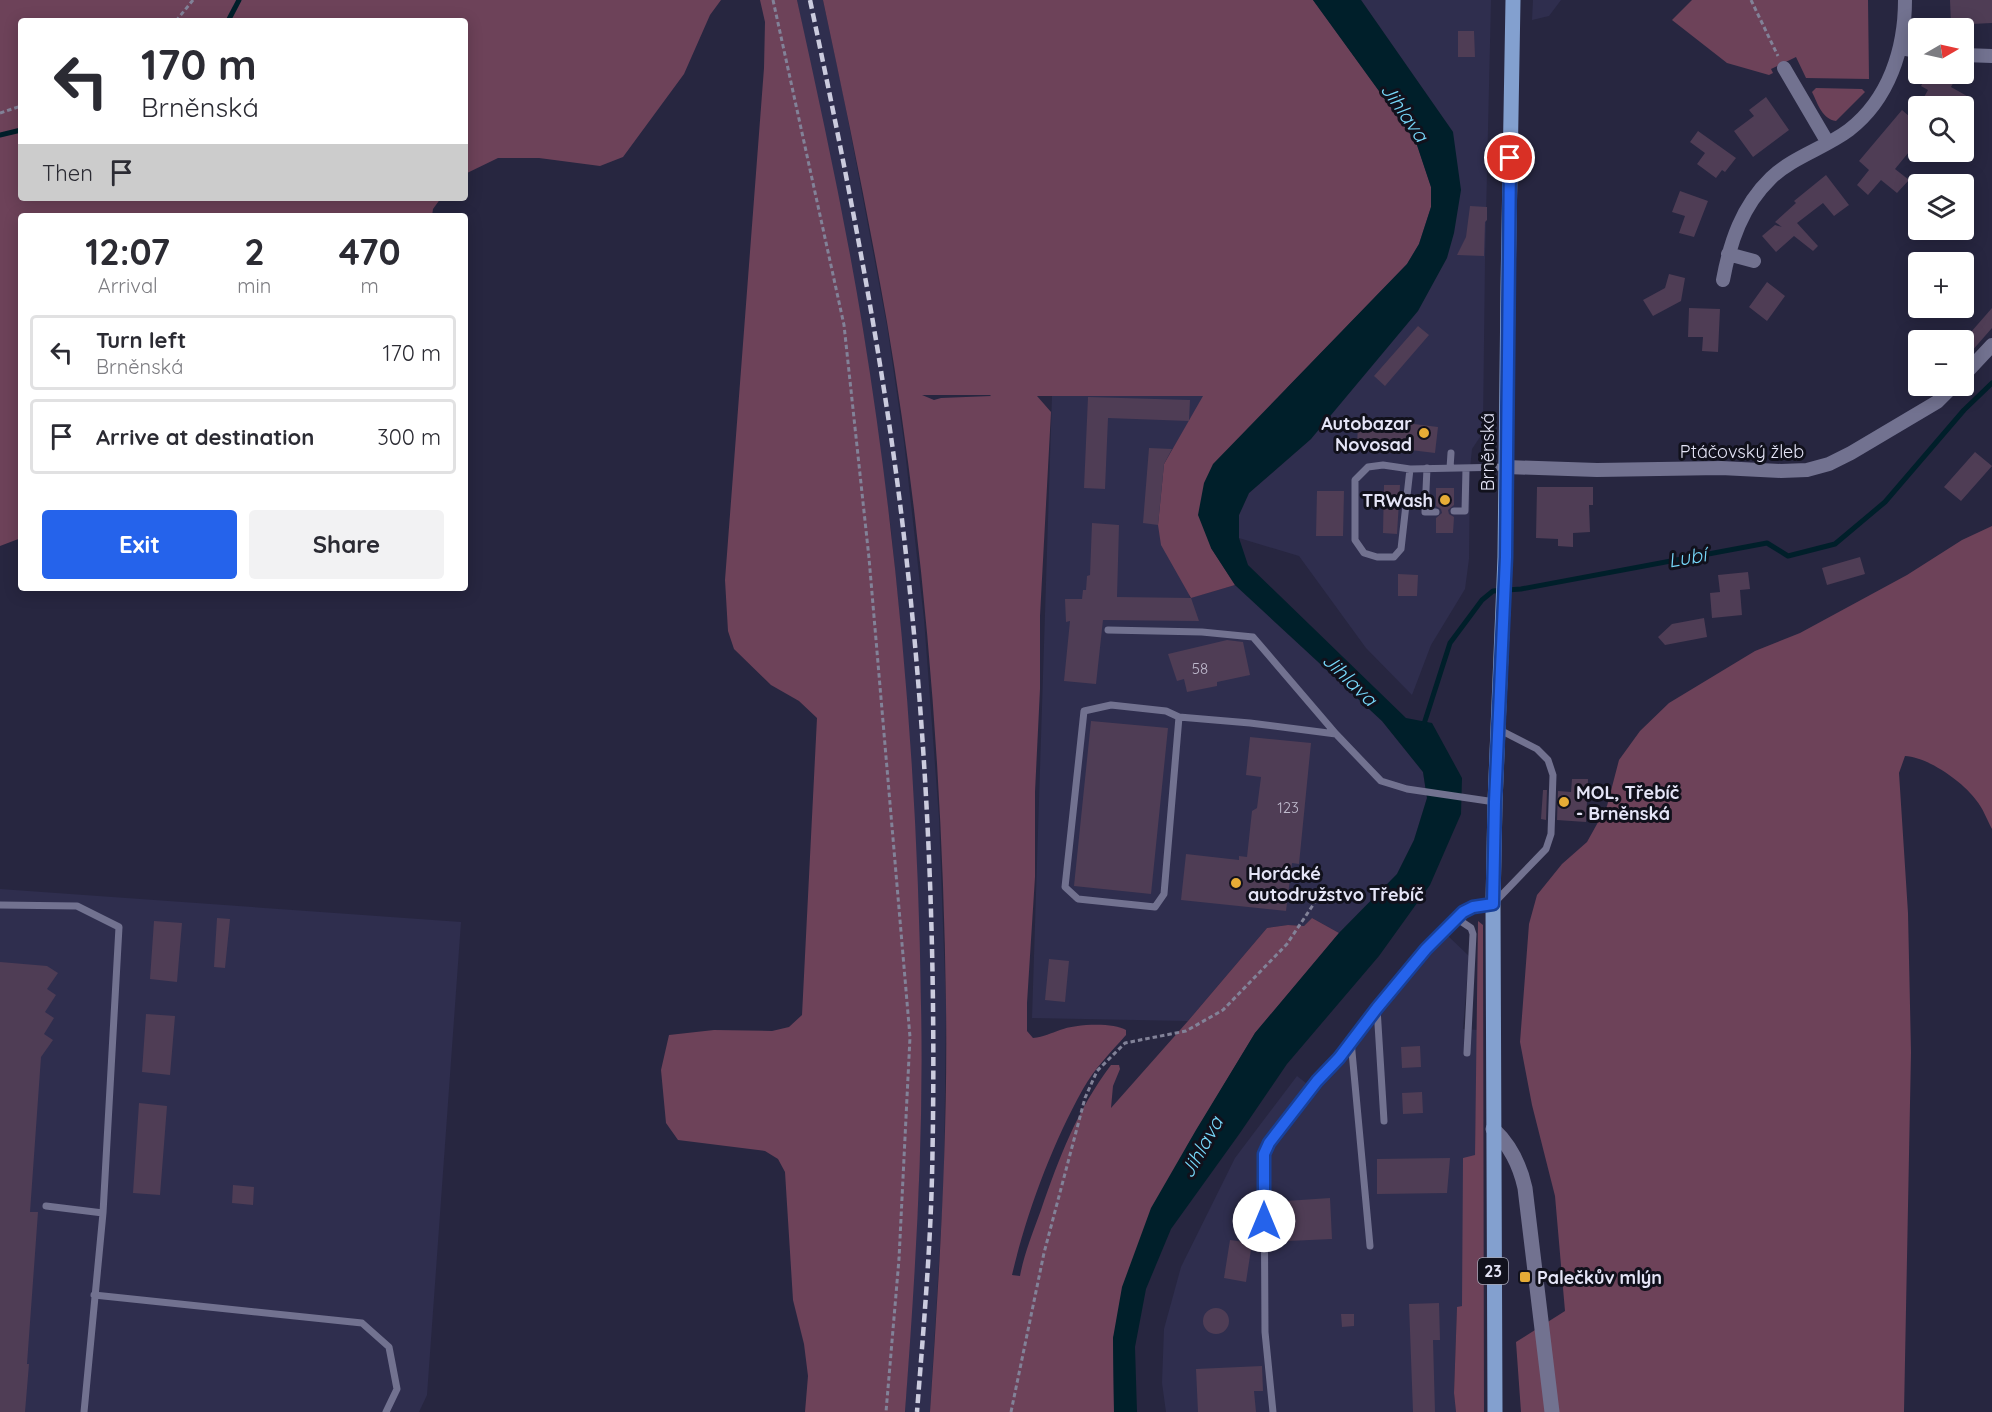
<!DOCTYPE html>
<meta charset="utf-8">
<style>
:root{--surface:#fff;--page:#f2f2f3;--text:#2b2b33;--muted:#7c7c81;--line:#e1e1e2;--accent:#2563eb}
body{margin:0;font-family:Quicksand,sans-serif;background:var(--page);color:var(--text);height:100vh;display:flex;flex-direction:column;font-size:22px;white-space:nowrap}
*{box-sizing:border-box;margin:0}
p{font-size:20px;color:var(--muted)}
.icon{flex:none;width:33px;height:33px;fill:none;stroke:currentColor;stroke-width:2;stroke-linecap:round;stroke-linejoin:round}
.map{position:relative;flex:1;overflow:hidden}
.details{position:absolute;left:18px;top:213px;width:450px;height:378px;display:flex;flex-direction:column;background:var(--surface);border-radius:6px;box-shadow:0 3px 15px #0003}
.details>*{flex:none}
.hud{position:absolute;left:18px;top:18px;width:450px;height:183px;border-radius:6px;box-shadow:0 3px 15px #0003;background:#fff;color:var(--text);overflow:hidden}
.needle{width:39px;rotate:81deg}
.tools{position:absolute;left:1908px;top:18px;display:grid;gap:12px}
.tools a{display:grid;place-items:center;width:66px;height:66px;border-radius:6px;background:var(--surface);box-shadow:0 3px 15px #0003;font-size:30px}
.pin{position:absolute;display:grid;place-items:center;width:51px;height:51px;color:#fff;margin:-26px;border:3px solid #fff;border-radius:50%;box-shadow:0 2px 6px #0007}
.me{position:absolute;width:66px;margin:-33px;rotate:0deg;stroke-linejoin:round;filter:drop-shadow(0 0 4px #0008)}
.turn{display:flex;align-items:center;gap:21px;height:126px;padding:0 24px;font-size:27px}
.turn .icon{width:78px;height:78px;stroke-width:2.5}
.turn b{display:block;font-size:42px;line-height:51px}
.then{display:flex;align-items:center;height:57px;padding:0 24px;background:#0003;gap:12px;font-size:22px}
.eta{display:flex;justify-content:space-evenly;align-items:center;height:102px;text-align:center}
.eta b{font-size:36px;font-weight:800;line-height:42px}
.cta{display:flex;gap:12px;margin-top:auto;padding:12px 24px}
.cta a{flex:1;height:69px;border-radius:6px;background:var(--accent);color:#fff;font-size:24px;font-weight:800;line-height:69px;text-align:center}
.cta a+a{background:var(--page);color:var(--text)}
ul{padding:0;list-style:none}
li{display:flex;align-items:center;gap:18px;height:75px;margin:0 12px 9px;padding:0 12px;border:3px solid var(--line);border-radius:6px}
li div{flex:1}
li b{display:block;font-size:22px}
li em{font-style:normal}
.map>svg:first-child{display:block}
.built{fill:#2f2e4e}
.green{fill:#6d4259;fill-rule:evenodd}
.water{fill:#001f2a}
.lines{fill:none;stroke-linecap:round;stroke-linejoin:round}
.stream{stroke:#001f2a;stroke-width:5}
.building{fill:#4f3d55}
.path{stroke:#828298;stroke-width:3;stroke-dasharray:4.5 3;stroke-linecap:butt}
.service{stroke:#727290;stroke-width:7}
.minor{stroke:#727290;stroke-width:14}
.tertiary{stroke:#727290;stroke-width:15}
.primary{stroke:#83a0cf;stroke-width:15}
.rail{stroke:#cbcbde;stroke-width:4.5;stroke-dasharray:9 4.5;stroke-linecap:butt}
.route-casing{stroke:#184099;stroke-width:15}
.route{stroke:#2563eb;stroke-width:10}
.poi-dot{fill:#e6ac36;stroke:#11111c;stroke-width:2}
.labels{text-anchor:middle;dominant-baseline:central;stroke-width:6;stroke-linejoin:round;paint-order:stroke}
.number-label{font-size:15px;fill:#c0bbce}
.shield{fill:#11111c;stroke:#a5a5b5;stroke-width:1.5}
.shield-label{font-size:16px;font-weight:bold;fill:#e5e5f7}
.poi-label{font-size:18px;font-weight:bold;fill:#e5e5f7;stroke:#11111c;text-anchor:start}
.street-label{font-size:18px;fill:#e5e5f7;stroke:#11111c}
.water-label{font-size:20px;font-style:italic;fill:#77d8fa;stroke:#11111c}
</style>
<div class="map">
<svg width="1992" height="1412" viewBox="0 0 1992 1412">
<rect width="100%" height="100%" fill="#272640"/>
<path class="built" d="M797,0h26l20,93 44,233 17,116 20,177 15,199 7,188 -2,175 -14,231h-25l14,-232 2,-174 -12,-272 -9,-113 -9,-91 -28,-201z
M1361,0h130l-6,259 -2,165 -3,13 -8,12 -2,19 -1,91 -4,30 -34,56 -19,50 -46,-47 -67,-92 -60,-18v-23l10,-22 62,-54 142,-307z
M1533,0h28l-12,16 -17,4z
M1052,396h152l-40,68 26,134 45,-13 147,136 41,51 4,26 -13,42 -17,34 -58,59 -27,-15 -8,8 -16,-1 -21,3 -79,93 -156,-3z
M0,889l461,33 -34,473 -8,17h-419z
M1447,935l22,21 -6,73 15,1 -3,125 -13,151 -5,2 -3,85 2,19h-290l-4,-29 2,-54 17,-62 54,-109 62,-82 19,15z"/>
<path class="green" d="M0,0h721l-11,15 -26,59 -61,83 -23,9 -61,-8h-41l-33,16v-153h-444v177h420l-8,11 -1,7h-411v322l-21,8z
M760,0h37c24,109 48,219 66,329 36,223 55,450 58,676 3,136 -6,272 -16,407h-100l3,-36 -4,-32 -11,-44 -8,-128 -7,-13 -13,-8 -87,-11 -12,-17 -5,-53 8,-35 45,-5 58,1 17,-4 13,-12 15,-297 -18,-17 -28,-16 -37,-36 -6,-18 -3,-51 39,-512 1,-46z
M823,0h490l103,142 15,45v20l-12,37 -12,20 -120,124 -76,160 24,37 -44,13 -30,-53 -3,-20 6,-61 39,-68h-166l14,16 -11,204v73l-5,103v85l-8,126v28l6,7c11,-1 18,-5 27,-8 15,-6 53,-8 66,0v5c-15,17 -32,34 -43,54 -31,55 -57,126 -71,186l8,1c4,-22 13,-44 21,-66 18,-52 36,-100 70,-145h8l1,4 -7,17 -2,22 77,-87 79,-93 21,-3 16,1 8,-8 27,15 -84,100 -68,113 -74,192 1,74h-184c9,-135 18,-271 16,-407 -3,-228 -21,-458 -59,-683 -19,-108 -41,-215 -64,-322zM922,395h68l1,1 -50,2 -7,2z
M1692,0h176l1,79 -63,-1 -10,-21 -25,12 2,4 -4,2 -42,-12 -55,-43z
M1816,88l46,1 3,3 -29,29c-14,-2 -18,-17 -24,-29z
M1992,526v303c-5,-9 -9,-21 -16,-29 -13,-18 -48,-43 -71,-44l-6,17 9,140 3,139 -7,360h-383l-5,-70 49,-31 -10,-115 -23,-91 -12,-63 9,-118 8,-29 25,-31 25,-22 20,-36 12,-46 21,-29 29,-28 86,-52 45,-18 107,-58 55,-35z
M1478,921l5,4 1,487h-28l-2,-19 3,-86 5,-1 1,-148 12,-3z"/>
<path class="water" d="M1313,0h48l92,132 8,58 -7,43 -7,25 -29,53 -107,128 -62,54 -10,22v23l9,27 158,153 26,5 30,55 -1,36 -31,71 -51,71 -92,108 -47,69 -69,96 -25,60 -11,58 2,65h-23l-1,-74 9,-51 29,-79 45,-78 59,-97 84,-100 58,-59 17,-34 13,-42 -4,-26 -41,-51 -147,-136 -24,-37 -13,-33 6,-32 9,-19 194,-200 12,-20 12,-37v-20l-15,-45z"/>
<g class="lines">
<path class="stream" d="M228,21l11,-21
M0,135l21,-5
M1423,727l27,-84 32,-43 11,-9 28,-2 246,-46 21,13 47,-12 50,-42 79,-92 28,-27"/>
</g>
<path class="building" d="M1950,0h42v23l-41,2z
M1458,31h16l1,26h-17z
M1928,74h15l12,6 -4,7 16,9 -6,10h-42l9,-16 -7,-4z
M1766,97l23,33 -36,27 -19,-26 20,-15 -5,-6z
M1902,110l16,14v17l-23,28 14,11 -12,13 -16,-13 -13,15 -11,-10 12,-15 -10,-9z
M1698,131l38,27 -11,14 -3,-2 -6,8 -19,-14 8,-11 -15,-11z
M1826,175l23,30 -15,11 -11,-13 -26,20 21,23 -5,5 -19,-15 -18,16 -14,-16 13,-11 7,2 -7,-5 21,-19 -2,-2z
M1680,191l28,10 -14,36 -15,-4 6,-17 -13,-4z
M1470,206l17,1v13l-2,2 -1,34 -27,-1 9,-18z
M1669,274l16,4 -4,23 -28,15 -10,-16 22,-12z
M1767,282l18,14 -18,25 -18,-14z
M1689,308l31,1 -2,43 -16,-1 1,-14h-15z
M1992,308v20l-28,32v-20z
M1418,326l11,9 -44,51 -11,-10z
M1088,397l102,3 -1,21 -81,-3 -3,71 -21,-1z
M1358,420l40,2 40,5 -3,26 -41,-5v5l-37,-2z
M1149,448l23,1 -8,15 -6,61 -15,-2z
M1975,452l17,14 -31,35 -17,-14z
M1384,485h16l-3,49 -14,-1z
M1537,487h56v18h-4l1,27 -17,1v14l-15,-1v-7l-22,-1z
M1436,488h18v17l-6,5 1,4 5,3 -1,16h-17v-15l6,-5 -1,-4 -5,-3z
M1317,491h27l-1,45h-27z
M1092,523l27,2 -2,72 74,1 8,23 -96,-1 -7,64 -32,-3 6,-60 -4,1 -1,-23h17l1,-9h3l1,-14 3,-1z
M1860,557l5,17 -38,11 -5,-17z
M1748,572l2,17 -10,1 2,25 -30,3 -2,-25 10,-1 -2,-17z
M1398,574l20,1 -1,21h-19z
M1704,618l3,19 -42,8 -7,-8 14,-13z
M1227,640l16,2 7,33 -33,7v4l-30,6 -3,-13 -7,2 -9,-27z
M1091,721l77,7 -17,166 -77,-8z
M1250,737l61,6 -12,121 -7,-1 -6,48 -105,-11 5,-46 53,6v-4l8,1 5,-46 5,-3 4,-31 -15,-2z
M1572,779h16l-2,43 -29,-2 1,-29 13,1z
M1543,790h4l-1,30 -5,-1z
M217,918l13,1 -5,49 -11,-1z
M154,921l28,2 -5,59 -27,-3z
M1049,959l20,2 -4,41 -20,-2z
M0,962l47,4 11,7 -11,16 9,6 -11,17 9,6 -10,16 9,6 -12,17 -11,155h8l-11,152h2l-4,48h-25z
M146,1014l29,2 -5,59 -28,-3z
M1420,1046l1,21 -19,1 -1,-21z
M1422,1092l1,21 -20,1 -1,-21z
M139,1103l28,3 -7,89 -27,-2z
M1450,1158l-3,35 -70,1v-35z
M233,1185l21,2 -1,18 -21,-2z
M1330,1198l2,41 -44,2 -2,-40z
M1230,1240l22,3 -6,39 -22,-4z
M1439,1303l1,37h-7l2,72h-22l-4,-108z
M1203 1321a13 13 0 1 1 26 0a13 13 0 1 1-26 0Z
M1341,1314h13v12l-12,1z
M1262,1366l1,25h-9l2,21h-58l-2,-43z"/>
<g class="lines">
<path class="path" d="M773,0l71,325 25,233 41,479 -11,222 -13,153
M1751,0l27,56
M176,21l17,-21
M0,113l21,-7
M1011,1412l33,-159 41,-155 12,-27 28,-28 61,-12 37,-21 64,-66 30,-45"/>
<path class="service" d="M1427,468l-2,44h11
M1450,468l1,-15
M1410,469l-9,80 -7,8h-17l-13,-4 -9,-13v-60l13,-13 15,-2 27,4 97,-2
M1454,511h11l1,-43
M1108,630l94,2 51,5 83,97
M1179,717l-15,177 -9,13 -77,-8 -13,-12 19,-176 27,-6 55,6 13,6 71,6 86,11 45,47 26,8 88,13
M0,905l77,1 42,21 -16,286 -19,199
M1456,918l15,10 2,6 -6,119
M1377,1008l7,113
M1351,1041l19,205
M46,1206l57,7
M94,1295l268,28 27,24 8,42 -11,23
M1273,1412l-8,-80 -1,-178 5,-11 48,-62 22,-23 38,-50 49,-59 37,-37 10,-5 20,-3 53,-55 5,-15 2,-59 -5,-15 -11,-11 -39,-20"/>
<path class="minor" d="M1900,48l18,3
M1964,55l28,1
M1784,68l44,75
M1728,254l26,7
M1723,280c7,-38 19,-74 48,-102 22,-21 54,-30 78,-48 40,-31 56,-81 56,-130
M1964,375l28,-30
M1507,467l90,3 124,-2 60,3 26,-1 22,-6 22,-11 86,-51 16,-16"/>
<path class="tertiary" d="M1493,1129c18,17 27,36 32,59l27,224"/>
<path class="primary" d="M1495,1412l-2,-508 2,-102 10,-245 3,-270 5,-287"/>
<path class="rail" d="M810,0c37,175 72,350 93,528 25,215 34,432 29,649 -2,78 -9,157 -15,235"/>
</g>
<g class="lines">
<defs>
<path id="route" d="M1264,1221v-67l5,-11 48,-62 22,-23 38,-50 49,-59 37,-37 10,-5 20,-3 2,-102 11,-245 4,-399"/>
</defs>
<use href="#route" class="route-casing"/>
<use href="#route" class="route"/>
</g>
<g class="poi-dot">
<circle cx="1424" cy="433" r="6"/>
<circle cx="1445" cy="500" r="6"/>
<circle cx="1564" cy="802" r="6"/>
<circle cx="1236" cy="883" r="6"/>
<rect x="1519" y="1271" width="12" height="12" rx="3"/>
</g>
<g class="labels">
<g class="number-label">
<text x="1200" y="668">58</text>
<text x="1288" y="807">123</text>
</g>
<rect class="shield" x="1478" y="1258" width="30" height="26" rx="4.5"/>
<g class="shield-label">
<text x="1493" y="1271">23</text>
</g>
<g class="poi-label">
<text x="1412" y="423" text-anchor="end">Autobazar<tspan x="1412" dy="21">Novosad</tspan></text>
<text x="1433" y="500" text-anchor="end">TRWash</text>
<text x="1576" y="792">MOL, Třebíč<tspan x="1576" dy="21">- Brněnská</tspan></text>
<text x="1248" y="873">Horácké<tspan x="1248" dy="21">autodružstvo Třebíč</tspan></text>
<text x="1537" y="1277">Palečkův mlýn</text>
</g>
<g class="street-label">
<text x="1742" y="451">Ptáčovský žleb</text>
<text transform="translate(1487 452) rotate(-90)">Brněnská</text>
</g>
<g class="water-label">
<text transform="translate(1405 112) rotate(55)">Jihlava</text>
<text transform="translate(1687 557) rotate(-10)">Lubí</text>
<text transform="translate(1350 679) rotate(44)">Jihlava</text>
<text transform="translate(1201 1147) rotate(-61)">Jihlava</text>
</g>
</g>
</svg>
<div class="tools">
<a><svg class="needle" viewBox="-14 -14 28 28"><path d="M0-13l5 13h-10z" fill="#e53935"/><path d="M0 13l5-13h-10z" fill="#7c7c81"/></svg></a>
<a><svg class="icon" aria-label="search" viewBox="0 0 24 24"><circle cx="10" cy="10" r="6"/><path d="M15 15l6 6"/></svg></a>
<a><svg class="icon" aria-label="layers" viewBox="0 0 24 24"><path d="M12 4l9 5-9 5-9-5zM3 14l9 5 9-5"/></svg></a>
<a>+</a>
<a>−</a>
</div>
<div class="pin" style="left:1510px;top:158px;background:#d93025"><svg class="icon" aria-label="arrive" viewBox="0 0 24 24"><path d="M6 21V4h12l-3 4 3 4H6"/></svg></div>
<svg class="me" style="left:1264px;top:1221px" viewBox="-20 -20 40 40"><circle r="19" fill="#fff"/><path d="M0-13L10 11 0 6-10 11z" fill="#2563eb"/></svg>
<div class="hud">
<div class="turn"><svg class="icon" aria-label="left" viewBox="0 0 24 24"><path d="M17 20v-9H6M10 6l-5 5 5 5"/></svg><div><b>170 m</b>Brněnská</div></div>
<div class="then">Then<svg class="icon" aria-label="arrive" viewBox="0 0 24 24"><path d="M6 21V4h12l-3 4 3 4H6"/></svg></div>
</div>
<section class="details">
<div class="eta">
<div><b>12:07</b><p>Arrival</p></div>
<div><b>2</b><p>min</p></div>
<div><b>470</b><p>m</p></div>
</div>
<ul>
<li><svg class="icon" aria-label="left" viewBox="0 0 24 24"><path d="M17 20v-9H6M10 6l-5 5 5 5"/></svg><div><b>Turn left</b><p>Brněnská</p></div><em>170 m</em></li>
<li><svg class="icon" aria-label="arrive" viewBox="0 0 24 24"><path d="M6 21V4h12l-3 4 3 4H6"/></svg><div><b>Arrive at destination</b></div><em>300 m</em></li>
</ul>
<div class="cta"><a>Exit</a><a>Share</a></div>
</section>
</div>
